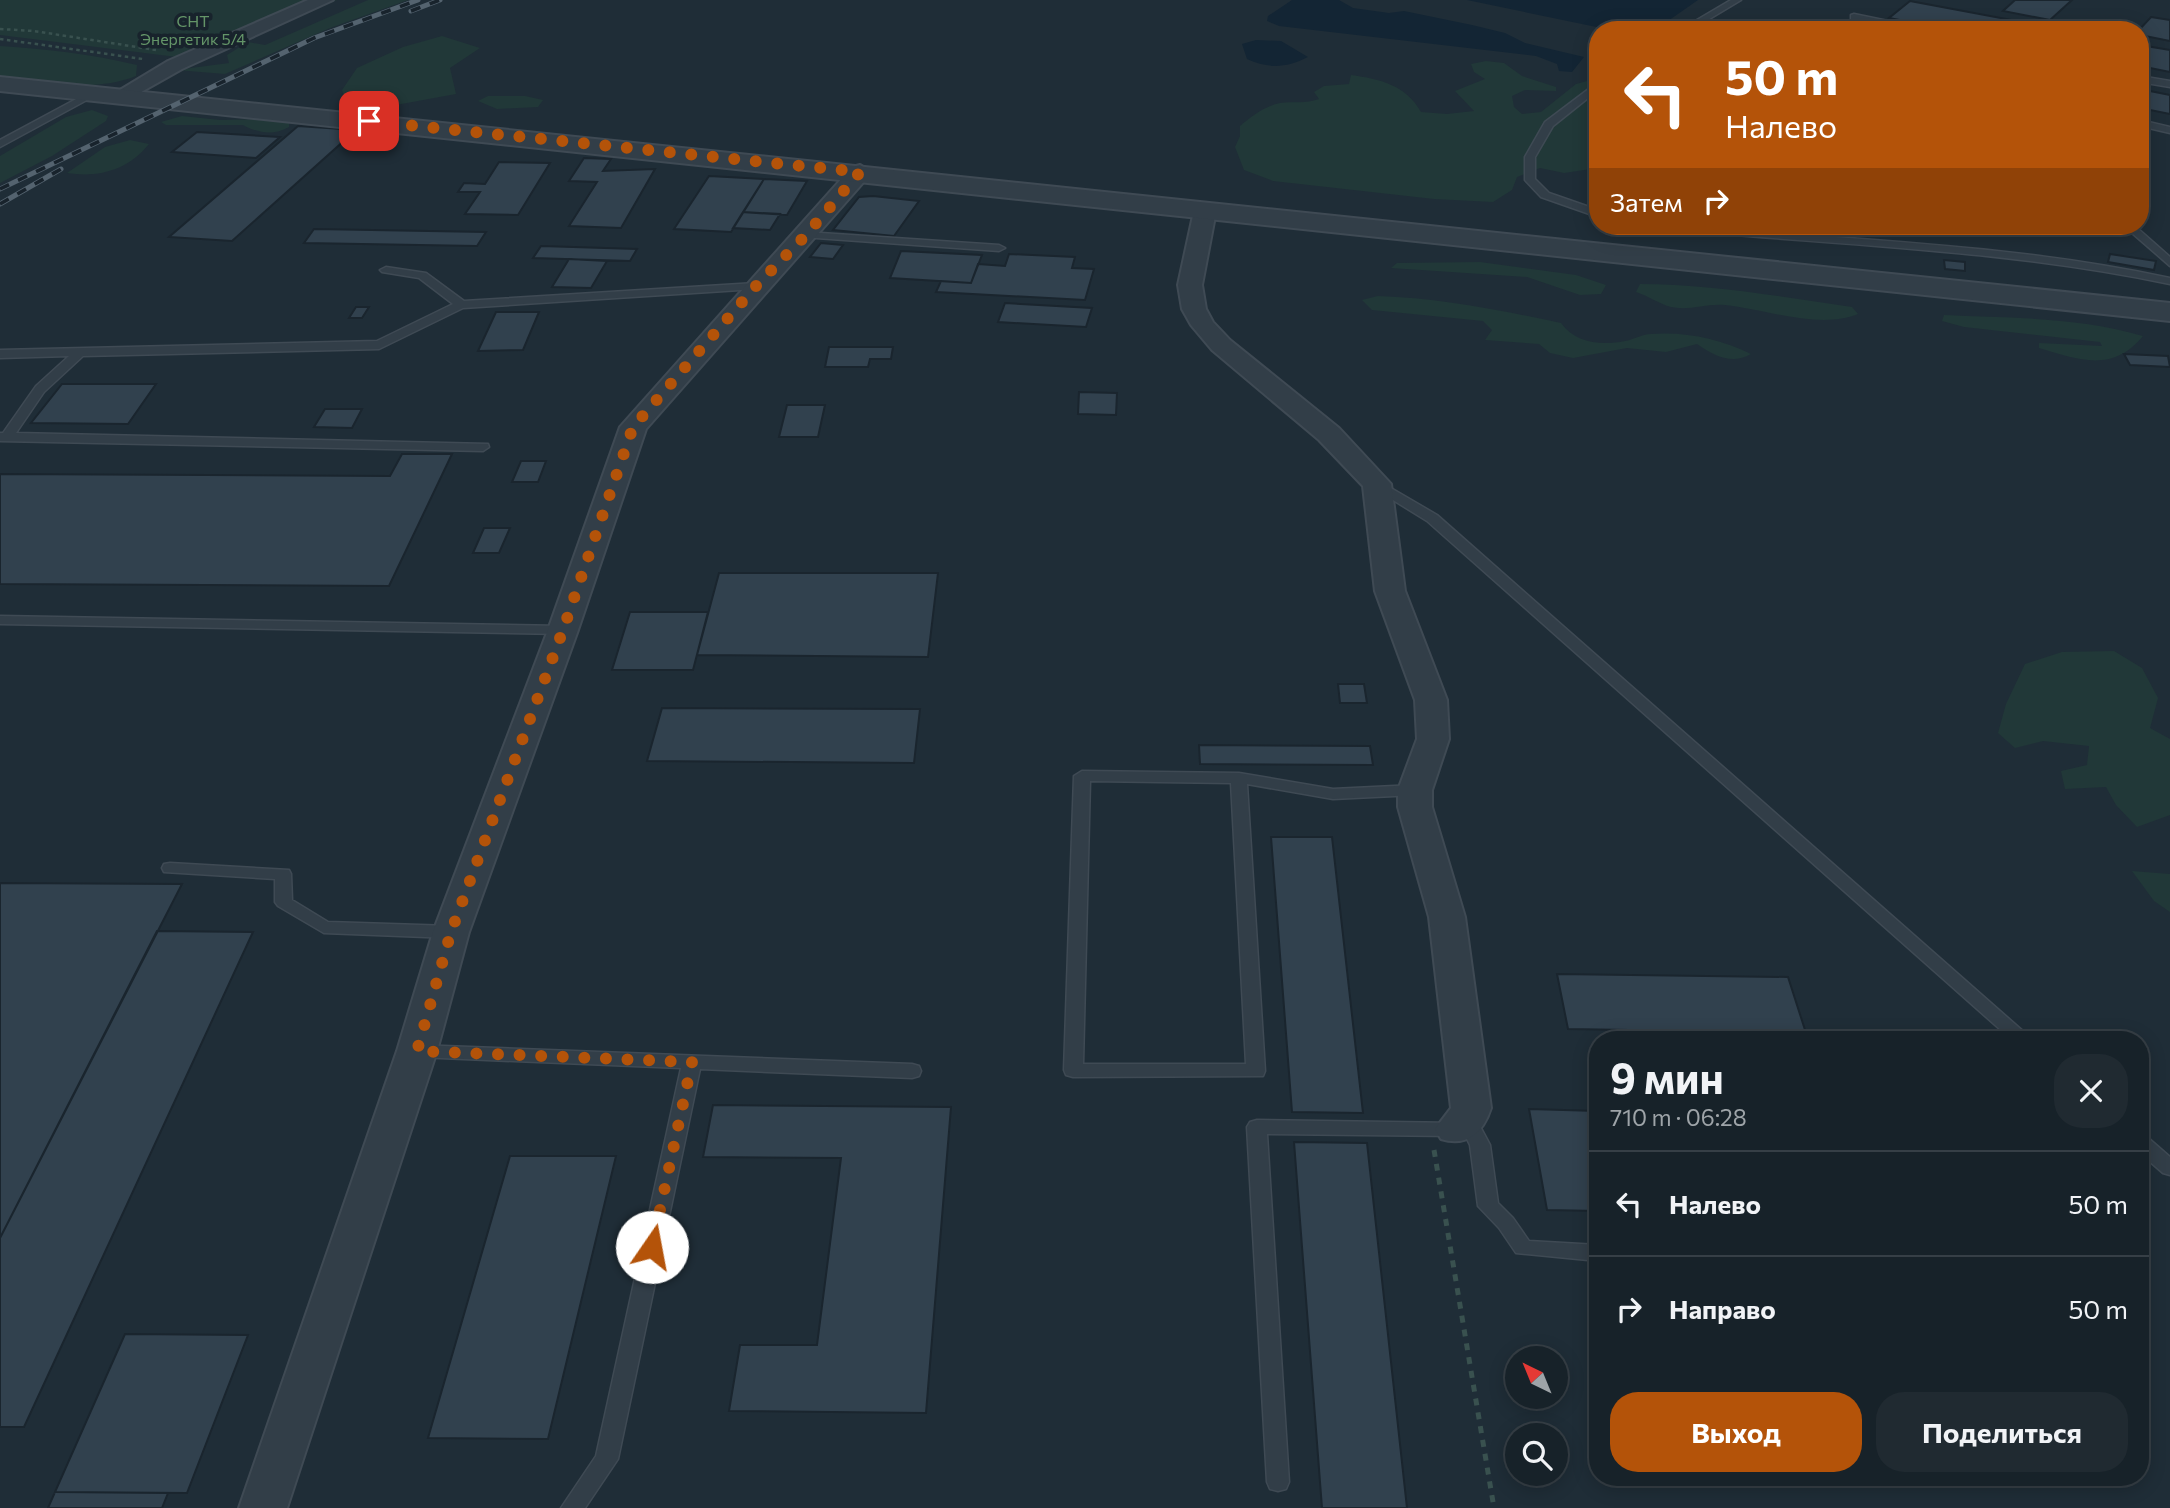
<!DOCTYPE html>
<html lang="ru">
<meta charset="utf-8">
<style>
:root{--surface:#172229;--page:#202a31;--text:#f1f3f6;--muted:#9ea4a8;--line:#363f46;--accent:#b45309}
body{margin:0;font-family:Commissioner,sans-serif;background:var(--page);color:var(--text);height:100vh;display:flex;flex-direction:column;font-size:26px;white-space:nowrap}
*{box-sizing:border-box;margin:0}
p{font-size:23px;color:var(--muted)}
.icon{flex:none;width:38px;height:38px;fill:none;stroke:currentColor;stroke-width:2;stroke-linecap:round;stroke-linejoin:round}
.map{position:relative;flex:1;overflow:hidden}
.panel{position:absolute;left:1589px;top:1031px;width:560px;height:455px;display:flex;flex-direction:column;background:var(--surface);border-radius:28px;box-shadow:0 4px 18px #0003,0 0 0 2px var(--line)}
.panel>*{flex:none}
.banner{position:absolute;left:1589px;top:21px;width:560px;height:214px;border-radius:28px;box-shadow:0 4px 18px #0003,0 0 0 2px var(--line);background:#b45309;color:#fff;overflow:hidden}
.needle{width:46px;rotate:317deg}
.tools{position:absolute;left:1505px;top:1346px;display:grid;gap:14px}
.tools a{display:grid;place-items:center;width:63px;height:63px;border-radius:50%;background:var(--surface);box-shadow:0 4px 18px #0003,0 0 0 2px var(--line);font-size:35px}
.pin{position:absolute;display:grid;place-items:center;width:60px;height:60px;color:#fff;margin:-30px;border-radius:14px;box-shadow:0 4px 10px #0006}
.me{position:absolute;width:77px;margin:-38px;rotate:12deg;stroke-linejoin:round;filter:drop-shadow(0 0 5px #0008)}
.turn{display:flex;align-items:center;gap:24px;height:147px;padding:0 21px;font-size:32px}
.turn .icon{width:91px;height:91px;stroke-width:2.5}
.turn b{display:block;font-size:49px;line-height:60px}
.then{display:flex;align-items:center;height:66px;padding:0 21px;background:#0003;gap:14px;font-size:26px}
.round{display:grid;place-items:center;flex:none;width:74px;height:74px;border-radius:28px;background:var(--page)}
.head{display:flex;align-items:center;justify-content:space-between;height:119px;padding:0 21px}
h1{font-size:42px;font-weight:700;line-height:52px}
.action{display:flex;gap:14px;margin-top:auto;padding:14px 21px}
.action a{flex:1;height:80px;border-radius:28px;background:var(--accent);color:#fff;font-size:28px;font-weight:700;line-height:80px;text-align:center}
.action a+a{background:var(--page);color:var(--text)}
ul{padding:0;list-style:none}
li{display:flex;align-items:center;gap:21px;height:105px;padding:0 21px;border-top:2px solid var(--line)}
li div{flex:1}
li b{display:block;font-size:26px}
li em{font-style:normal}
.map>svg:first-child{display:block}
.green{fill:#213838}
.water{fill:#132534}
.building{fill:#31414e;stroke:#1a252e;stroke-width:2}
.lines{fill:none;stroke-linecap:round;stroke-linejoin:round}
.service-casing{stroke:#3f4a54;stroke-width:3}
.minor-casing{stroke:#3f4a54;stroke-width:4}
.tertiary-casing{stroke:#3f4a54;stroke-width:4}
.path-far1{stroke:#39514f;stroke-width:2.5;stroke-dasharray:3.5 3.5;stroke-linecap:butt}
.path{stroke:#39514f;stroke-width:5;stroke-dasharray:7 7;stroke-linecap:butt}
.service{fill:#323e48;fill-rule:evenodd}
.minor{fill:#323e48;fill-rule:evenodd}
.tertiary{fill:#323e48;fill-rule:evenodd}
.rail-casing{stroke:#54636f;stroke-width:5}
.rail{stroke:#18232c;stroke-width:3.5;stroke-dasharray:10;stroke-linecap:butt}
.route{stroke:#b45309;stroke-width:12;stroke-dasharray:0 21.6}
.labels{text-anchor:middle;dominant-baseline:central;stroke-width:7;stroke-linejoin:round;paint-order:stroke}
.far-park-label{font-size:16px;fill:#649568;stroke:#18232c}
</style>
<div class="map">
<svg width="2170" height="1508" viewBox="0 0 2170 1508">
<rect width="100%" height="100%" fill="#1f2d37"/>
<path class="green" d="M0,0h337l-136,60 -201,-25z
M368,0h40l-78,28 -105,46 -49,-4 53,-7 -2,-8 21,-13 17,3z
M442,36l38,12 -30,20 6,26 -60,11 -50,-2 -4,-13 15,-22 46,-21z
M0,46c47,3 91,8 137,19l-1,11c-43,17 -91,6 -136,2z
M1486,61l18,2 18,13 34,11v4l-31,-1 -13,6 2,11 8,7 19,-2 35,-28 22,-6v90l-34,5 -24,-5 -23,9 -5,13 -19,12 -59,-3 -161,-18 -29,-11 -9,-23 5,-11v-10c11,-9 25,-20 40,-23 14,-2 25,1 39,-4l-5,-7 10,-6 25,-2 2,-9c29,4 55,10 70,37l26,2 27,-3 -19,-20 30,-12 -11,-7 -3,-8z
M488,96h37l18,4 -5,7 -41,2 -19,-8z
M92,110l16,6 -2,5 -54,35 -52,27v-27l66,-39z
M182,116l38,4 51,-1 18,4v4c-16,9 -31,6 -46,-2h-77l-5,-3z
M130,140l19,4c-21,26 -50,34 -82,29l38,-26z
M1480,262l96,13 30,10 -5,9 -21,1 -53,-18 -136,-9 6,-5z
M1640,284c71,0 142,13 212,23l6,7c-39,16 -93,-5 -133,-9 -17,-2 -36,6 -54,2 -11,-3 -23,-11 -35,-15z
M1378,296c61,2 122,14 183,27 14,20 40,23 64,18 8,-1 17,-7 26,-7 33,-3 71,5 100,20 -19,11 -37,2 -54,-10l-31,8 -39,-4 -54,10 -23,-5 -11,-9 -54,-4 7,-10 -9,-9 -111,-11 -10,-10z
M1944,315c66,3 136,2 199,21 -30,37 -64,24 -104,12v-5l63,3 -2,-4 -136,-15 -22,-6z
M2114,651l28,17 16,30 -8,30 20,11v76l-33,12 -21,-22 -10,-18 -41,2 -4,-18 26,-6 2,-19 -46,-5 -28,7 -17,-15 8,-29 19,-40 37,-12z
M2132,871l38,3v38l-16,-11z"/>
<path class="water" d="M1292,0h47l14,8 36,5 15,-2 68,14 33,8 20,10 59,14 -12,15 -13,-1 -2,-7 -21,-8 -257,-30 -12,-5 1,-5z
M1467,0h231l-43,30h-44z
M1256,40l25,1 27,16c-22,11 -39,12 -61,2l-5,-15z"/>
<path class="building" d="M2015,0h57l-22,20 -47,-9z
M1910,1l149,28 -107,1 -63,-12z
M2151,17l19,3v21l-30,-6 -1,-5z
M2140,45l30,5v22l-30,-6z
M2140,89l30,6v19l-30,-6z
M298,126l58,4 -124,111 -63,-4z
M197,132l83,5 -24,21 -84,-6z
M584,158l27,1 -8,12 52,-2 -34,59 -52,-2 28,-44 -28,-1z
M499,162l51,1 -32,52 -53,-1 15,-22h-22l6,-9 21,1z
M709,176l55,3 -33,53 -57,-3z
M764,179l43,2 -20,34 -44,-3z
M873,196l46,5 -25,35 -61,-6 26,-33z
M743,212l37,2 -10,16 -37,-2z
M314,229l172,3 -9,14 -173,-3z
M821,243l22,2 -10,14 -23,-2z
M541,246l96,3 -7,12 -97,-3z
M901,251l81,4 -11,28 -81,-5z
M1009,254l66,3 -3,11 22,1 -9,31 -149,-8 5,-11 30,2 7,-19 27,2z
M2110,254l46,7 -2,9 -46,-8z
M569,259l38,2 -16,27 -39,-1z
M1944,260l21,2v9l-20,-2z
M1005,303l87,5 -6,19 -88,-5z
M356,307h13l-7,11h-13z
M496,312h43l-16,38 -45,1z
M829,347h64l-2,12h-21l-2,8h-43z
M2124,354l44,2 2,11 -40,-2z
M62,384h94l-28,40 -97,-1z
M1079,392l38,1 -1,22 -38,-1z
M787,405h38l-7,32h-39z
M325,409h37l-10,19 -38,-1z
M402,454h50l-63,132 -389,-2v-110l390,2z
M521,461h25l-8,21h-26z
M484,528h26l-11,25h-26z
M719,573h219l-10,84 -231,-2z
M630,612h78l-15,58h-81z
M1338,684h26l3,19h-27z
M662,708l258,1 -6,54 -267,-2z
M1199,745l171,1 3,19 -173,-1z
M1271,837h61l31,276 -71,-1z
M0,883l182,1 -182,354z
M157,931l96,1 -229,495h-24v-189z
M1557,974l231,3 18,56 -238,-4z
M713,1105l238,2 -25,306 -197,-2 11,-66h77l24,-187 -138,-1z
M1529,1109l69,2v100l-51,-1z
M1294,1142l73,1 40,365h-85z
M510,1156h106l-68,283 -120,-1z
M125,1334l123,1 -61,158 -132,-1z
M55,1492l113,1 -6,15h-114z"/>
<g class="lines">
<defs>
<path id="service" d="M1731,0h10l-50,30h-11z
M1854,14l63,13 4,3h-18l-52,-11v-4z
M2140,76l30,5v6l-30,-5z
M1598,82v8l-45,36 -18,31v22l14,14 49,17v7l-57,-20 -16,-17v-23l20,-35z
M93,90l3,1v4l-96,52v-7z
M2140,120l30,7v6l-30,-7z
M1660,226h37c160,15 315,18 473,52v6c-167,-35 -336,-39 -505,-55z
M2124,226h11l35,31v9z
M806,232l193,13 6,3 -6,3 -197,-14 -1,-2z
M386,267l40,6 38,28 292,-18 6,3 -6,3 -293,19 -84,41 -296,7 -39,36 -28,41 472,11 1,3 -6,4 -483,-10v-8h3l33,-47 33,-30 -69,2v-8l377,-9 76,-37 -34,-26 -37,-6 -2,-2z
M1377,480l60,35 596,525h-21l-585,-519 -55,-34v-6z
M0,616l563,10 7,4 -7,4 -563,-10z
M1082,771l157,2 94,16 82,-4 8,5 -8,5 -82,4 -86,-15 18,287 -2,5 -190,1 -7,-2 -2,-5 10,-294zM1090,781l141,2 15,281h-163z
M170,863l119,7 2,4 1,26 36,22 123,4 9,6 -9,6 -127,-5 -46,-27 -3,-4v-23l-111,-7 -2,-4 2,-4z
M417,1045l495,19 7,2 2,5 -2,5 -7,2 -212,-9 -82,390 -33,49h-24l35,-52 85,-388 -264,-11 -7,-1 -2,-5 2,-5z
M1467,1113l7,2 16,30 8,58 15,15 16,23 69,4v16l-82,-8 -17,-25 -21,-22 -8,-61 -7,-14 -8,5 -188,-2 22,348 -3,7 -8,2 -8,-2 -3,-7 -20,-355 3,-5 7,-2 202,3 -2,-3 3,-5z
M2140,1135l7,2 23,20v18l-7,-2 -23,-20z"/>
<path id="minor" d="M308,0h25l-151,69 -55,31 -7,2 -10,-6 58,-35z
M860,165l11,7 -3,5 -222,252 -68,201 -109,302 -32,119 -150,457h-48l158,-457 36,-119 115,-302 72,-203 232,-260z
M1205,204l11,7 -14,74 4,24 7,13 17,18 109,88 52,56 14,107 42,109 2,39 -17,51v17l33,110 26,191c-8,25 -24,39 -50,31l-6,-10 16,-21 -22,-191 -31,-110v-17l19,-51 -2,-39 -40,-109 -12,-105 -44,-46 -107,-90 -21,-25 -9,-16 -4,-24 16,-74z"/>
<path id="tertiary" d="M0,77l2170,226v18l-2170,-230z"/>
</defs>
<use href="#service" class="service-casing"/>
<use href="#minor" class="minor-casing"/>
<use href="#tertiary" class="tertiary-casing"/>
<path class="path-far1" d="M0,29l34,2 122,19
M0,39l143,20"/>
<path class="path" d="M1434,1150l60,358"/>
<use href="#service" class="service"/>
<use href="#minor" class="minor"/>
<use href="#tertiary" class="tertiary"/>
<defs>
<path id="rail" d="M411,11l29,-11
M0,189l314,-151 104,-38
M0,204l61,-35"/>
</defs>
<use href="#rail" class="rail-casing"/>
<use href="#rail" class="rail"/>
</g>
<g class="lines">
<path class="route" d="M369,121l491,51 -54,63 -50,51 -123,141 -70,203 -112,302 -34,119 275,11 -40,185"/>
</g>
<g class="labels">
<g class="far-park-label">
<text x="193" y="20">СНТ<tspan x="193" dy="18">Энергетик 5/4</tspan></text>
</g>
</g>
</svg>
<div class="tools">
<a><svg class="needle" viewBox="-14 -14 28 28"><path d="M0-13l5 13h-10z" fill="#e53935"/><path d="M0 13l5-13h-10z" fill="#9ea4a8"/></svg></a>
<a><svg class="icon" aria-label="search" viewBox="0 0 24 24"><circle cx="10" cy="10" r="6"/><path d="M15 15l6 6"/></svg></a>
</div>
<div class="pin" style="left:369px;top:121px;background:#d93025"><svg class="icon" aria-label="arrive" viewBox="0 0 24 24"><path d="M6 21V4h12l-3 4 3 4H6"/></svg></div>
<svg class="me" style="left:652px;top:1247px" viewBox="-20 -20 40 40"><circle r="19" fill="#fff"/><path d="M0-13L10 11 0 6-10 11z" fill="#b45309"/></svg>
<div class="banner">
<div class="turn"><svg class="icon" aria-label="left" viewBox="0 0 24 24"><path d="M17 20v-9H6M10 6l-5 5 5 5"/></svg><div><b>50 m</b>Налево</div></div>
<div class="then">Затем<svg class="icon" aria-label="right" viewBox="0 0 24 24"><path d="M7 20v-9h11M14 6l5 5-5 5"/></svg></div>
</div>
<section class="panel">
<div class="head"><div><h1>9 мин</h1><p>710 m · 06:28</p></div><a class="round"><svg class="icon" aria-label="close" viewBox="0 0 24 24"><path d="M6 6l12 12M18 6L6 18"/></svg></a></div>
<ul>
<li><svg class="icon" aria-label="left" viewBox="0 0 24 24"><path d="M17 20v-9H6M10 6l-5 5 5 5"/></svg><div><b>Налево</b></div><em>50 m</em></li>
<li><svg class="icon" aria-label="right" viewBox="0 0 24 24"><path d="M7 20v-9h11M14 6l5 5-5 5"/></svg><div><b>Направо</b></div><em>50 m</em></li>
</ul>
<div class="action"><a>Выход</a><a>Поделиться</a></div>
</section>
</div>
